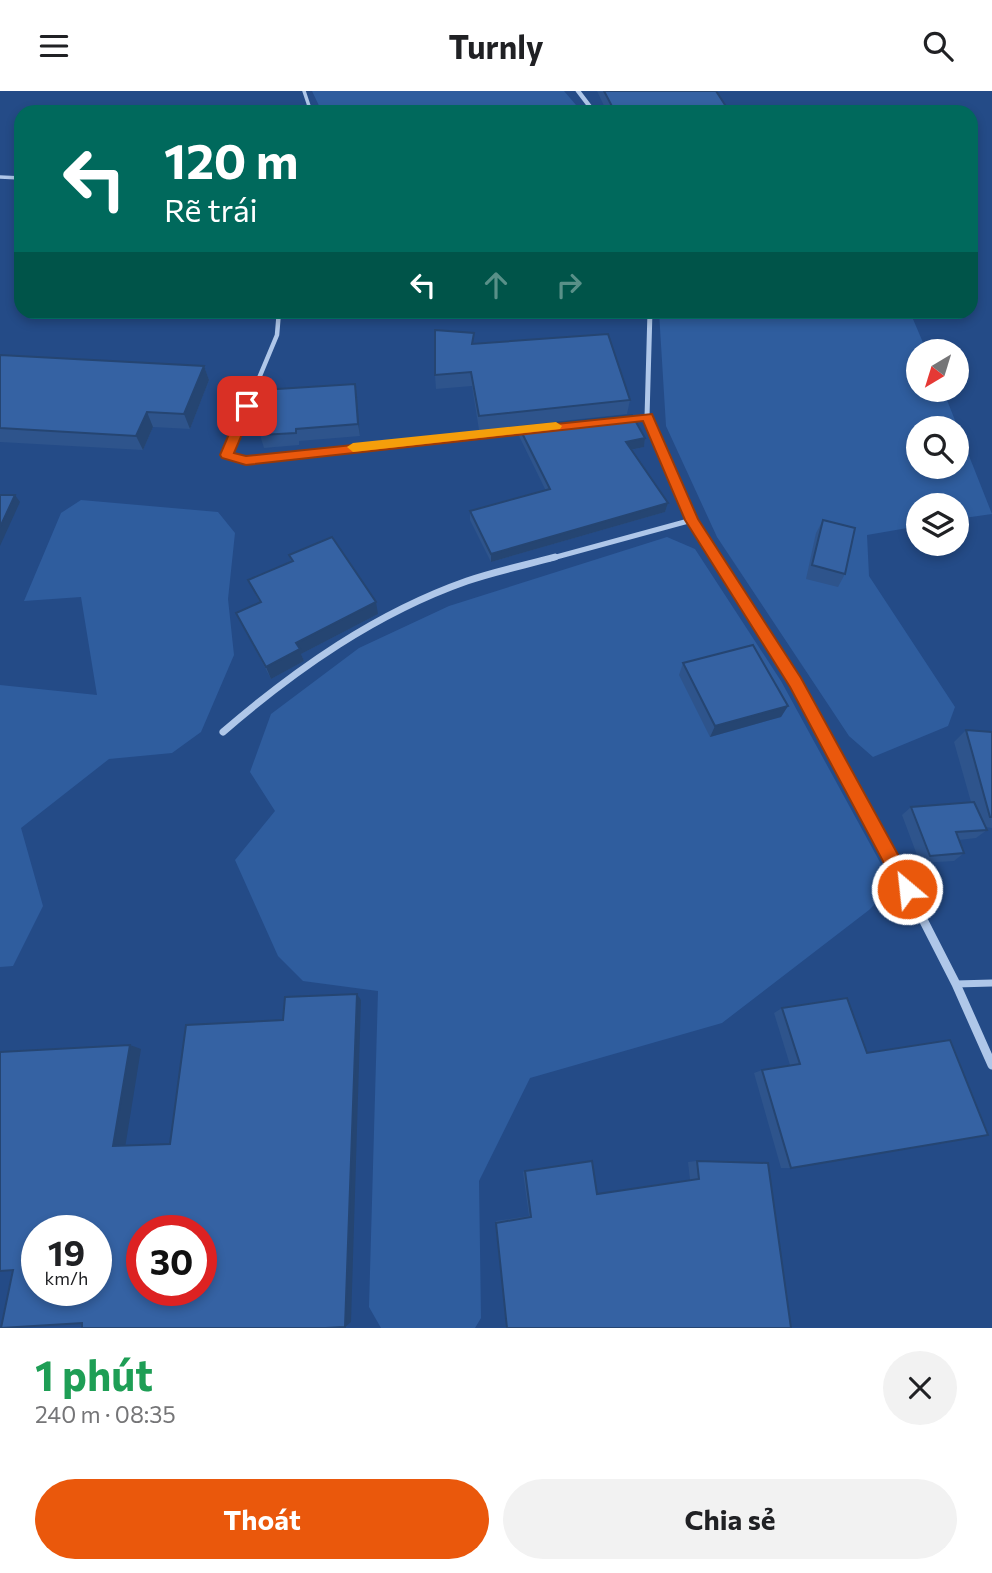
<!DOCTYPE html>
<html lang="vi">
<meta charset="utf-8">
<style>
:root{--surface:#fff;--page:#f2f2f2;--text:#202124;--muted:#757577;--accent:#ea580c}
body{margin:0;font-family:Commissioner,sans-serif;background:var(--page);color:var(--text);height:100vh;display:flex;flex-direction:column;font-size:26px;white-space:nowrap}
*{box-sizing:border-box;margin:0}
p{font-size:23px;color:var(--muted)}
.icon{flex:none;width:38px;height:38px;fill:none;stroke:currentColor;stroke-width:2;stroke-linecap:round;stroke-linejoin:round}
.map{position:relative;height:1237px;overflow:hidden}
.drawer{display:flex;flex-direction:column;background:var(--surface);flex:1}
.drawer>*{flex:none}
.guide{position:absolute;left:14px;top:14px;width:964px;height:214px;border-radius:21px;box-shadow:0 4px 10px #0003;background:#00695c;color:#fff;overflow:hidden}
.needle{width:46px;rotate:218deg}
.controls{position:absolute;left:906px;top:248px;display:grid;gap:14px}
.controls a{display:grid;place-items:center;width:63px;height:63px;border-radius:50%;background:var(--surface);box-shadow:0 4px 10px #0003;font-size:35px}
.speed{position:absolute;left:21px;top:1124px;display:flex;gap:14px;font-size:35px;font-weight:700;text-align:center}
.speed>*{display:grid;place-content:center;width:91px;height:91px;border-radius:50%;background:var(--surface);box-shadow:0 4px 10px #0003;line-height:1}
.speed small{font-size:18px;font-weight:400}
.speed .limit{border:10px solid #d22;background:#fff;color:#111}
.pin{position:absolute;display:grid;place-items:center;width:60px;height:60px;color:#fff;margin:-30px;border-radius:14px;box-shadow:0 4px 10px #0006}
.me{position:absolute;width:77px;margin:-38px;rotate:332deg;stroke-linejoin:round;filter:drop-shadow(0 0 5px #0008)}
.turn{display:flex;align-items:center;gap:24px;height:147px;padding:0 35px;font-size:32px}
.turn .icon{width:91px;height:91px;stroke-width:2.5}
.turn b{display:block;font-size:49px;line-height:60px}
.lanes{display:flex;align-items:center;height:66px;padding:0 35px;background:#0003;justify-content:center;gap:35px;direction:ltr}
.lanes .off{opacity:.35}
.round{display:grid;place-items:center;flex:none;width:74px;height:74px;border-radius:37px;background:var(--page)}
.headline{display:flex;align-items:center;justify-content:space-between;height:119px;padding:0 35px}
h1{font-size:42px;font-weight:700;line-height:52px;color:#1e9e55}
.cta{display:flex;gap:14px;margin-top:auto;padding:14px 35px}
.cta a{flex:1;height:80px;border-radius:42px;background:var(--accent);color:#fff;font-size:28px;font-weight:700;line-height:80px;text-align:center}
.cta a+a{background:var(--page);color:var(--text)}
header{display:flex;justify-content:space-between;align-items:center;height:91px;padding:0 35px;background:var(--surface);font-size:32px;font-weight:700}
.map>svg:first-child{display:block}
.green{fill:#2f5d9e;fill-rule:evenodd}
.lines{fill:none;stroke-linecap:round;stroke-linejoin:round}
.lane-far2{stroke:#afc7e9;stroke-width:3.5}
.lane-far1{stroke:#afc7e9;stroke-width:4.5}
.lane{stroke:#afc7e9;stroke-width:7}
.street-far3{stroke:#afc7e9;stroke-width:4.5}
.street-far2{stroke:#afc7e9;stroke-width:5}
.street-far1{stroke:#afc7e9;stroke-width:7}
.street{stroke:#afc7e9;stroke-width:9}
.wall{fill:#2e548c}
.shaded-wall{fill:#254572}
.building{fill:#3562a3;stroke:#254572;stroke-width:2;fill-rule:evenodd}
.route{fill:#ea580c;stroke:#983908;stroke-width:2}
.slow{fill:#f59e0b}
</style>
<header><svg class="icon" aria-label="menu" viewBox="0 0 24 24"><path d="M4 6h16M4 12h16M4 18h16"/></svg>Turnly<svg class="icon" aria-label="search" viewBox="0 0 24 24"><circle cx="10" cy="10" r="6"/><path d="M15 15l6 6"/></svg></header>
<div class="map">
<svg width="992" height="1237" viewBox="0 0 992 1237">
<rect width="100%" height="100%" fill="#244b87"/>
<path class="green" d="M312,0h252l18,21h-260z
M659,221h251l17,40h-8v38h24l49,124 -35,5v-13h-38v20l-52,9 2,41 86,131 -7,19 -75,31 -24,-21 -132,-199 -51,-111zM919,338h38v38h-38z
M81,409l137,12 17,21 -7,66 6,56 -33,77 -29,21 -63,6 -88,69 22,78 -30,60 -13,1v-282l97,10 -16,-98 -57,4 37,-88z
M667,446l28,12 86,132 112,205 -24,24 -147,113 -192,55 -51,103 2,137 -6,10h-94l-12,-21 9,-316 -75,-10 -25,-25 -43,-96 40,-49 -25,-39 21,-58 88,-66 90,-42z"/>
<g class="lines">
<path class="lane-far2" d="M304,0l7,21
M0,86l21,1"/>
<path class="lane-far1" d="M279,220l-2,24 -50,120 19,5 280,-31
M630,327l17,-1"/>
<path class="lane" d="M956,893l36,-1"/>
<path class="street-far3" d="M578,0l16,21"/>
<path class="street-far2" d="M650,220l-3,106 45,103 25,39
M549,468l143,-39"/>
<path class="street-far1" d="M716,466l79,125 115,214
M223,641c73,-63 153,-119 244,-151 29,-10 59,-16 88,-24"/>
<path class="street" d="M910,803l46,90 36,81"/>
</g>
<path class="wall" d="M597,0h119l11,17 -1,4h-119z
M475,253l155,56 -3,14 -148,16 -7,-44 -36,3 -1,-14z
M0,264l204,11 5,14 -19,49 -37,-2 -10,23 -143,-8z
M355,293l2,12 3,40 -61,5v4l-35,3 -4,-13z
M519,336l126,11 -1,9 -13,3 37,53 -3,9 -174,50 -21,-42v-9l76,-20 -27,-55z
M823,429l22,54 -7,13 -32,-8 10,-46z
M289,464l89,59 -77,40 3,7 -33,18 -35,-66 24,-10 -12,-23 43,-19z
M683,572l105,43 -7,11 -71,20 -31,-62z
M966,639l26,2v96l-7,-1 2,3 -11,8 -17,2 5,13 -10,8 -34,2 -18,-48 9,-8 60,-5 -17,-60z
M847,907l-56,170h-10l-27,-95 8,-3 28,-5 -16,-52 8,-5z
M697,1070l71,2 -261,165 -11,-107 33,-5 -6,-44 2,-1 72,23 93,-14 -2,-18z"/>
<path class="shaded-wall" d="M204,275l5,14 -19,49 -6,-15z
M355,293l2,12 3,40 -2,-12z
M147,321l6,15 -10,23 -7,-14z
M645,347l-1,9 -19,4 1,-9z
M15,404l5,7 -20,44v-19z
M668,412l-3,9 -174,50v-8z
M376,511l2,12 -77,40 3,7 -33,18 -5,-12 30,-24z
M788,615l-7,11 -71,20 5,-11z
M357,903l4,6 -10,322 -6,5z
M130,954l11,4 -16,99 -12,-2z"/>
<path class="building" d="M604,0h112l11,17h-8l2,4h-106z
M435,239l39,3 -2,11 136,-10 22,66 -151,16 -8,-44 -36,3z
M0,264l204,11 -20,48 -37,-2 -11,24 -136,-8z
M355,293l3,40 -62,5v4l-36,2 2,-45z
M632,324l13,23 -19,4 42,61 -177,51 -21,-43 80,-22 -31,-62z
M0,404h15l-15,32z
M823,429l32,8 -10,46 -33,-9z
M332,446l44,65 -80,41 4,6 -34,18 -30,-54 25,-11 -13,-22 45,-19 -4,-6z
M753,554l35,61 -73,20 -32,-63z
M966,639l26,2v85h-2z
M974,711l13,28 -31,2 8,21 -34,3 -19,-49z
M357,903l-12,333 -19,1h-244v-5l-81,5 12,-58 -13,1v-219l130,-7 -17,101 57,-2 16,-119 97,-5 2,-23zM37,1139h59v60h-59zM142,1139h59v60h-59z
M847,907l20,55 83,-13 38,95 -197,33 -29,-98 38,-6 -18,-56z
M592,1070l5,33 102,-15 -2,-18 71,2 23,165h-284l-11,-105 35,-6 -6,-46z"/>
<path class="route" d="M247,311l7,4 -20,47 12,3 406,-42 46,105 103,159 112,204 3,7 -3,6 -6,2 -6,-2 -111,-208 -105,-167 -42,-99 -397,44 -24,-7 -2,-3 21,-49z"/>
<path class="slow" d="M556,331l6,4 -2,3 -207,23 -6,-5 6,-4z"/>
</svg>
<div class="controls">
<a><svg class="needle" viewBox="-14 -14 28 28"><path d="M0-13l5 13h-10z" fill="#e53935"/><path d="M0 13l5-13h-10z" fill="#757577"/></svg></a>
<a><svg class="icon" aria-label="search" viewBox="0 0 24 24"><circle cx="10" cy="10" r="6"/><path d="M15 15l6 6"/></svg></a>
<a><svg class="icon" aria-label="layers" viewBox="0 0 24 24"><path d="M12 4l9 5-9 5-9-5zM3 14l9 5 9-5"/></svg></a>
</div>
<div class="speed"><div>19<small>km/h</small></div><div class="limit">30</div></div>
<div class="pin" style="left:247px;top:315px;background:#d93025"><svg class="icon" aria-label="arrive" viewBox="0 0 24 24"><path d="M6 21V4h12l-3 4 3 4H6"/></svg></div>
<svg class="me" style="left:907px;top:798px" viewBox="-20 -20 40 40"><circle r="17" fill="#ea580c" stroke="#fff" stroke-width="3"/><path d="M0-11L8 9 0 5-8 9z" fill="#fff"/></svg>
<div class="guide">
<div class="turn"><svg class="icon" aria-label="left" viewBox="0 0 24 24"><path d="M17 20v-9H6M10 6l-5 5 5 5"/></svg><div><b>120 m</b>Rẽ trái</div></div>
<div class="lanes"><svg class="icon" aria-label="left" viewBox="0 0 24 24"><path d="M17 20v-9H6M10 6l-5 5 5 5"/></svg><svg class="icon off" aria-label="ahead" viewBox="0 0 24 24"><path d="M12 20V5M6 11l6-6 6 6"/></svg><svg class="icon off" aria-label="right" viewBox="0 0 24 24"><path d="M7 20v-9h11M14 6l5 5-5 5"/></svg></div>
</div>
</div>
<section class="drawer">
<div class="headline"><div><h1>1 phút</h1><p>240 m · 08:35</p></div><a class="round"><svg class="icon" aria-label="close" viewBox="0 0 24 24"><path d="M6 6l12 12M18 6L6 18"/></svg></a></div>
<div class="cta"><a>Thoát</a><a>Chia sẻ</a></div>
</section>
